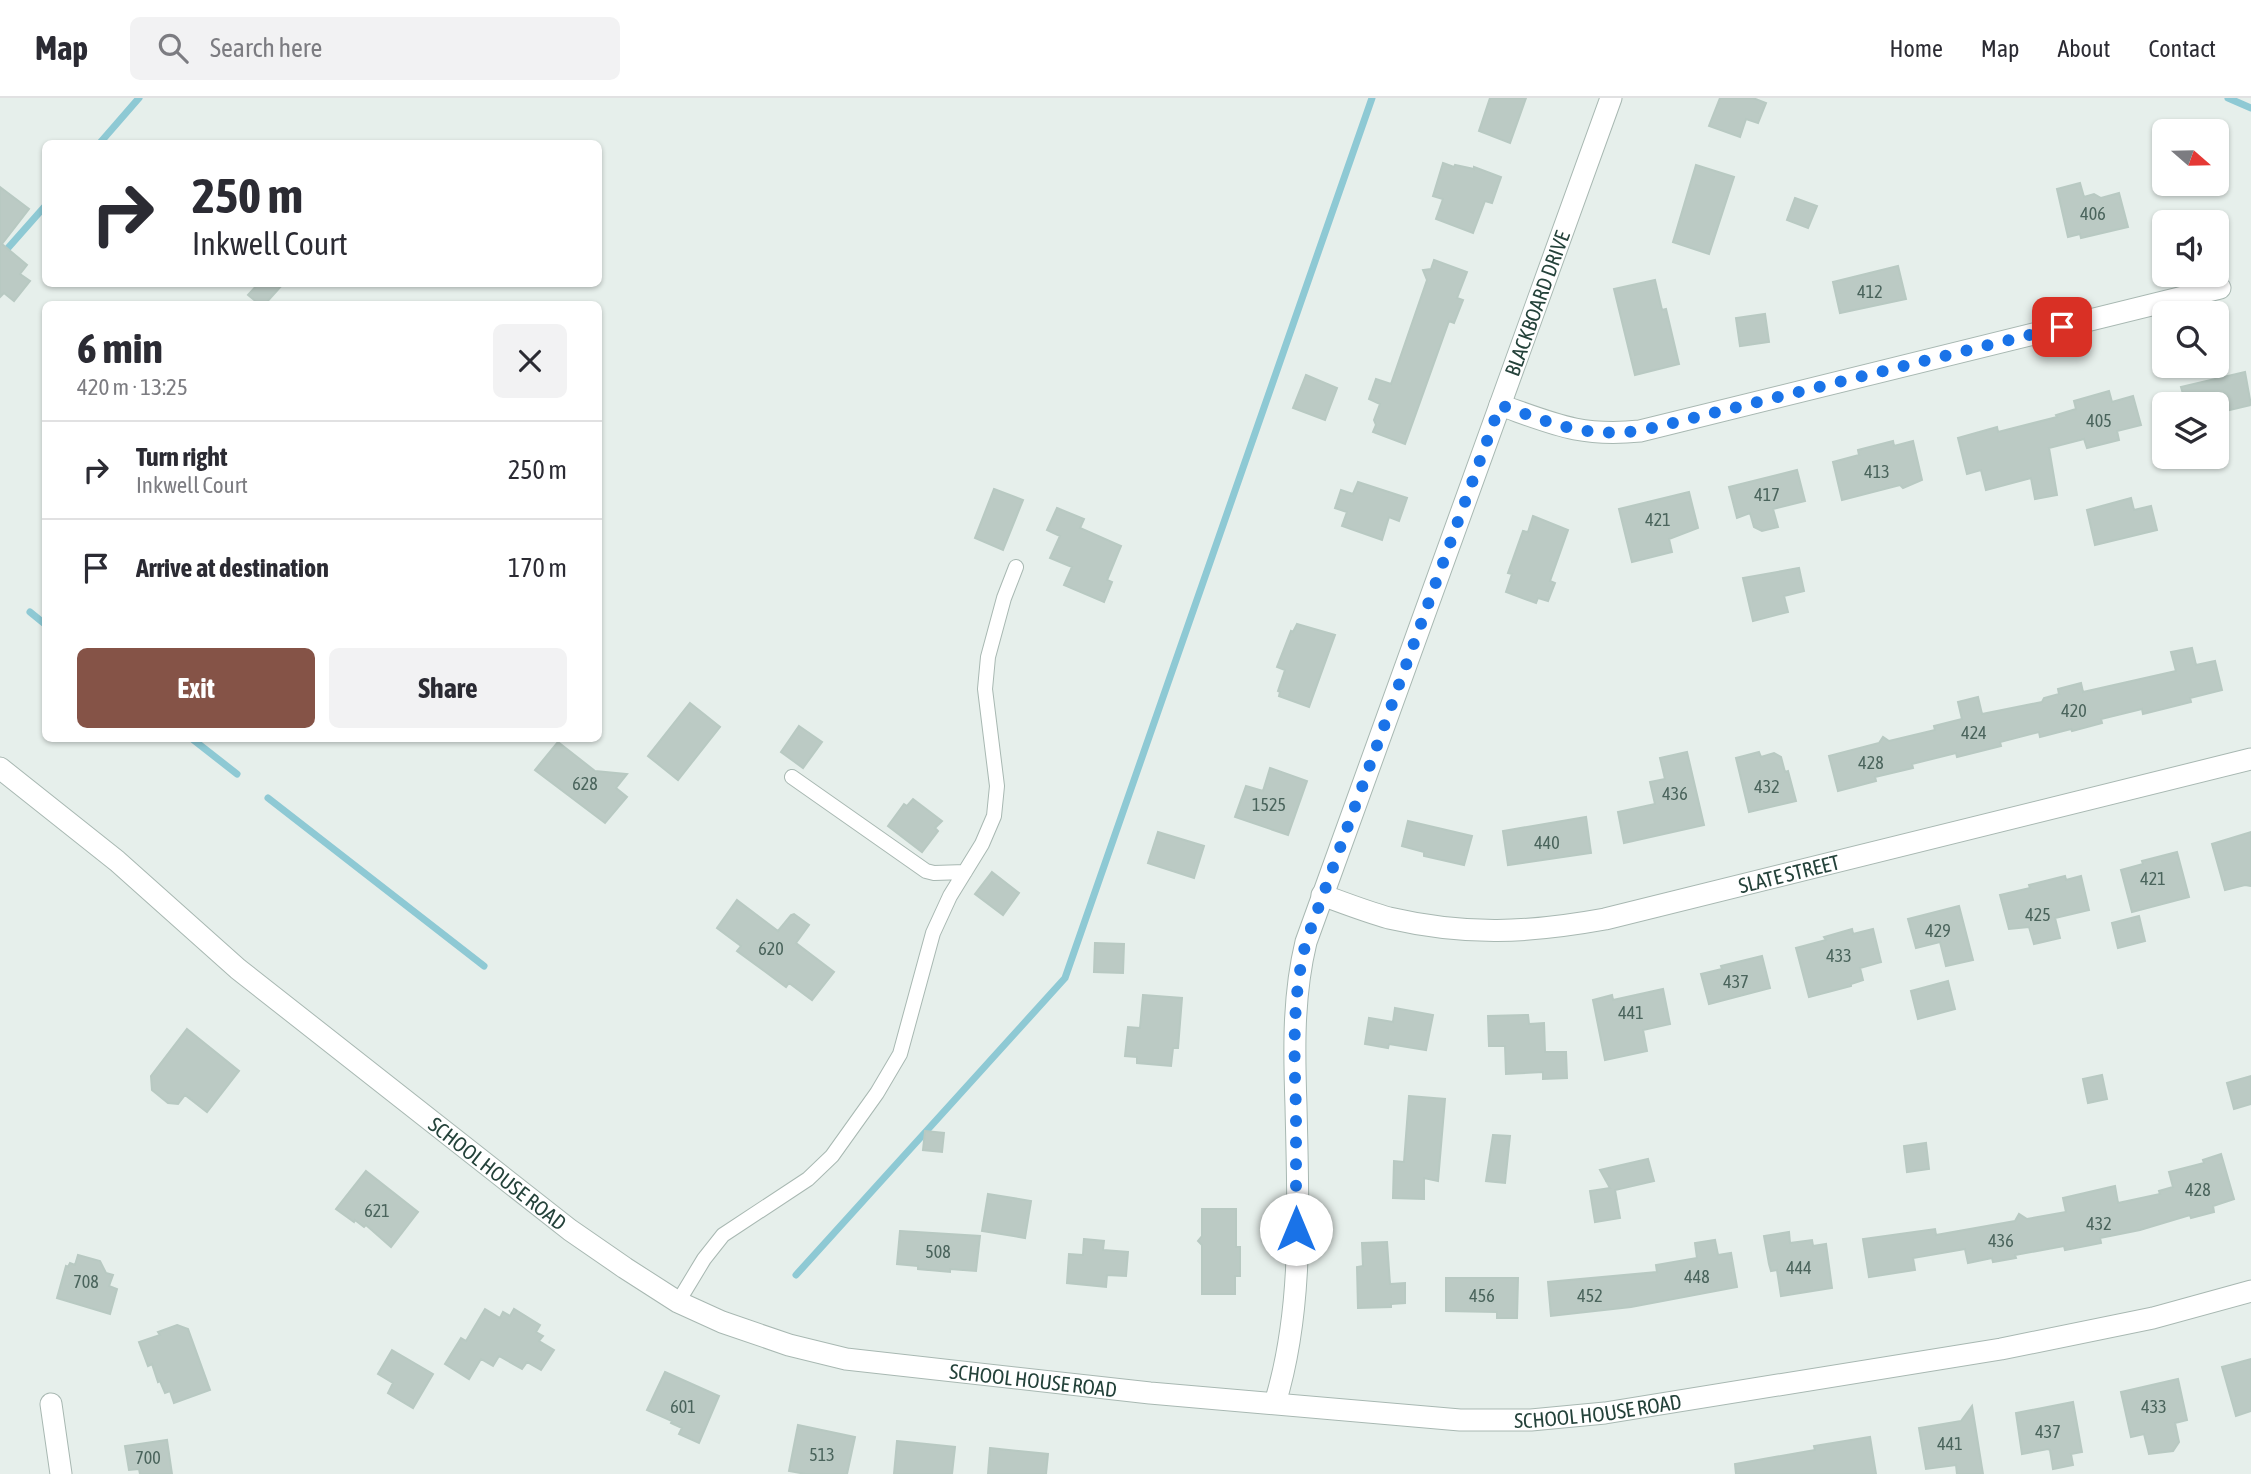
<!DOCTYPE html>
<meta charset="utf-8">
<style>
:root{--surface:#fff;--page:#f2f2f3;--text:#2b2b33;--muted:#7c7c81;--line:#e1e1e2;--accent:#855347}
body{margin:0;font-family:"Asap Condensed",sans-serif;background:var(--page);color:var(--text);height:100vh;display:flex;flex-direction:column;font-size:26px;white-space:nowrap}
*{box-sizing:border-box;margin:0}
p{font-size:23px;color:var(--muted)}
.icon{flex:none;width:38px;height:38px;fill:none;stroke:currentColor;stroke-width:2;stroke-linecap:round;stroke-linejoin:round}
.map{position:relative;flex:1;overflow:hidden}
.panel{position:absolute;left:42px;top:203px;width:560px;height:441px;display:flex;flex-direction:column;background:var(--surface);border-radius:10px;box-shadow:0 2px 5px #0004}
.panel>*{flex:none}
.guide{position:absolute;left:42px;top:42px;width:560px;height:147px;border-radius:10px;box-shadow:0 2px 5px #0004;background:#fff;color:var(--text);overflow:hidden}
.needle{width:46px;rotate:110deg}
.buttons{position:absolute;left:2152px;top:21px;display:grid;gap:14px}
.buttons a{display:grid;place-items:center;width:77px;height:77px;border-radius:10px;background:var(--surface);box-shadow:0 2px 5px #0004;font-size:35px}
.pin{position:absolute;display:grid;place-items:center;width:60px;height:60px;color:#fff;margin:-30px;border-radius:14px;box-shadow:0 4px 10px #0006}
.me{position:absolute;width:77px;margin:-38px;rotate:0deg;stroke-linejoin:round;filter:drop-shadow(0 0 5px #0008)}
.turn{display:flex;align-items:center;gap:24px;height:147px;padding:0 35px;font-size:32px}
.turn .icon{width:91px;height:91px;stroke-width:2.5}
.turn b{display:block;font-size:49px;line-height:60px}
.round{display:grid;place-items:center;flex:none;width:74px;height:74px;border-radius:10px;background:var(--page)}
.summary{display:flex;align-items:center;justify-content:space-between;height:119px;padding:0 35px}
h1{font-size:42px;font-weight:700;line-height:52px}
.primary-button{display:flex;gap:14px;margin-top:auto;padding:14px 35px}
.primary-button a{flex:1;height:80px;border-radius:10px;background:var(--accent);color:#fff;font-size:28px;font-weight:700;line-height:80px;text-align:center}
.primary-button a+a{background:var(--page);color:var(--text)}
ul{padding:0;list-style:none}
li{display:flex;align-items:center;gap:21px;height:98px;padding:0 35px;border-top:2px solid var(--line)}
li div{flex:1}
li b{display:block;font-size:26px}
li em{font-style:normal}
header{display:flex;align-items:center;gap:42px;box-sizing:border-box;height:98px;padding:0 35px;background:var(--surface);border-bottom:2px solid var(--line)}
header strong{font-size:33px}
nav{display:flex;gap:38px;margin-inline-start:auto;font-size:24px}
.search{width:490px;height:63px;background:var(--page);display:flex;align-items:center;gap:18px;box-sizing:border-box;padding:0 24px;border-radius:10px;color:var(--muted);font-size:26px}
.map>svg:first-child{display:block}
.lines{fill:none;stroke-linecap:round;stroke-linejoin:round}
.stream{stroke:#8ec9d4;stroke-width:7}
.building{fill:#bbcac4;stroke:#b8c9c2;stroke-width:2}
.lane-casing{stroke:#a8b8b2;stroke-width:16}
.street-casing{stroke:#a8b8b2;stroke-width:23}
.lane{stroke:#fff;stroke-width:14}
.street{stroke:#fff;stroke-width:21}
.route{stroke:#1a73e8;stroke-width:12;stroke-dasharray:0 21.6}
.labels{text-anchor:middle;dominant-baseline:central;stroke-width:5;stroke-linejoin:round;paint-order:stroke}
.number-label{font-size:18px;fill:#4a645c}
.street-label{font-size:21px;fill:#24423a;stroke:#f7fbf9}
</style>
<header>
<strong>Map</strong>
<div class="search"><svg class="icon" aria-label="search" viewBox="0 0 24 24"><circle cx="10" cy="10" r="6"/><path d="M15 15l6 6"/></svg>Search here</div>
<nav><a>Home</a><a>Map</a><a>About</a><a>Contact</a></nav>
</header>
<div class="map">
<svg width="2251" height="1376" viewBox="0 0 2251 1376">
<rect width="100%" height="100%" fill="#e6efeb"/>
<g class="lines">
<path class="stream" d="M2228,0l23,10
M99,46l40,-46
M0,159l46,-52
M30,514l16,13
M191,640l46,36
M268,700l216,168
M796,1177l269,-297 307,-880"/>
</g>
<path class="building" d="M1490,0h36l-16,45 -31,-12z
M1720,0h33l13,5 -8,20 -12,-4 -6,18 -31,-11z
M1443,65l11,4 1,-2 19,4v-2l27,10 -9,26 -7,-2 -12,32 -37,-14 7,-20 -10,-3z
M1696,67l38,12 -25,77 -36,-12z
M2080,85l4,14 10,-3 7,4 18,-5 9,34 -47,11 -1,-4 -12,3 -11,-48z
M0,89l29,22 -27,35 25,21 -7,9 10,7 -16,20 -10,-8 -4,4z
M1795,100l22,8 -9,22 -21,-8z
M1434,162l33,12 -10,26 6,2 -9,23 -5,-2 -44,123 -32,-12 3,-7 -2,-5 6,-16 -11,-5 7,-20 15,5 36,-104 -4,-10 8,-1z
M1898,168l8,33 -66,14 -7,-31z
M1655,182l7,30 4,-1 13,55 -44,11 -21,-86z
M258,186h25l-18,20h-6l-11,-9z
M1765,216l4,28 -29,4 -4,-28z
M2245,274l6,33 -34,8v-9h-31l-5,-17z
M1306,277l31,13 -12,32 -32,-12z
M2109,293l3,11 21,-6 8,29 -24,6 2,9 -32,8 -3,-9 -35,9 8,47 -22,4 -4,-21 -45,12 -5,-20 -14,4 -9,-36 39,-11 1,5 59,-15 -1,-2 20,-6 -2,-8z
M1893,343l1,5 19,-5 9,39 -19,8 -3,-3 -58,15 -9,-38 26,-7 -1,-5z
M1797,372l8,31 -32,8 5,18 -16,4 -8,-4 -4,-14 -13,5 -8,-31z
M1358,384l49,16 -8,23 -10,-4 -7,23 -40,-14 5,-14 -12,-4 6,-18 12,4z
M994,391l29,11 -20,50 -28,-12z
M1689,394l9,36 -29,11 3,13 -40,10 -13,-53z
M2131,400l3,12 17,-4 6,24 -62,15 -8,-35z
M1057,410l27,11 -4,9 41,18 -14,34 5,2 -8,20 -40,-17 8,-18 -22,-9 10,-22 -13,-6z
M1533,418l35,14 -18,51 5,2 -7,18 -10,-3 -2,5 -30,-11 6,-18 -4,-1 15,-42 5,1z
M1799,470l5,23 -20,5 4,16 -35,9 -10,-43z
M1297,526l38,11 -26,72 -30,-11 1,-4 -2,-1 7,-21 -8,-3 14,-36 2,1z
M2192,550l4,17 19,-4 7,29 -32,8 1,4 -48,12 -1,-5 -41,10 1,4 -30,8 -1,-2 -31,8 -1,-5 -39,10 1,4 -44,11 -1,-4 -44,11 1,4 -38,9 1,4 -38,10 -9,-35 50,-13 4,-6 6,4 46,-11 -1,-4 28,-7 -4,-17 20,-5 4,17 60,-12 2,-4 15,-4 -1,-5 23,-6 2,9 93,-21 -5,-19z
M690,605l30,24 -42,53 -30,-24z
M799,628l23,16 -19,26 -22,-16z
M558,644l37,29 32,3 -11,14 11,9 -22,26 -70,-53z
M1687,654l17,73 -80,18 -6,-31 37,-8 -5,-22 15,-3 -5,-21z
M1759,654l2,5 13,-4 7,4 4,15 3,-1 8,30 -47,11 -13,-54z
M1270,670l37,13 -19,54 -53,-18 11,-31 17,5z
M913,701l29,22 -7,7 3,3 -16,21 -34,-26 16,-22 3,2z
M1586,719l5,36 -83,12 -5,-34z
M1408,723l64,15 -8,29 -40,-9v-4l-22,-6z
M1158,734l46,14 -10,32 -46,-15z
M2251,734v54l-6,-1 -20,5 -13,-46z
M2177,754l12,45 -57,15 -11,-42 22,-6 -1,-3z
M992,774l27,21 -16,22 -28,-21z
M2065,778l1,4 15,-4 8,34 -34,8 5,20 -26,6 -5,-17 -20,2 -9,-34 30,-7 -1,-3z
M737,802l41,31 13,-16 3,-1 15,11 -13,18 38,29 -22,28 -23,-17 -3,4 -49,-36 4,-5 -24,-18z
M1959,808l14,54 -27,6 -6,-24 -24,6 -8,-29z
M2139,818l6,25 -27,7 -6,-25z
M1852,831l1,5 20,-5 8,33 -21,6 3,12 -12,4v2l-42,11 -13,-49 30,-8 -2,-3z
M1095,845l29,1 -1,29 -29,-1z
M1762,858l8,32 -61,16 -8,-30 21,-5 -1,-3z
M1948,883l7,28 -37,10 -7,-28z
M1663,891l7,35 -27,6 4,21 -42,9 -12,-60 19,-5 1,5z
M1143,897l39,3 -4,50h-5l-2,18 -34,-3v-6l-12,-1 3,-29 12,1z
M1395,910l38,7 -7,35 -37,-6 -1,4 -23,-4 4,-26 24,4z
M1528,917l1,9 15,-1 1,29h21l1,26 -24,1v-7l-37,2 -1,-28h-16l-1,-30z
M187,931l52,42 -32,41 -22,-17 -7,9 -10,-1 -16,-13 -1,-14z
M2102,977l5,24 -19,4 -5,-24z
M2251,978v28l-17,5 -7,-26z
M1409,998l36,3 -7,82 -14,-3v21l-31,-1 1,-37 10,1z
M925,1033l19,2 -2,19 -19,-2z
M1493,1037l17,1 -5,47 -19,-2z
M1926,1045l3,26 -22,3 -3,-26z
M2221,1056l13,45 -21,7 1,6 -23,6 -1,-3 -50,15 -40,8 1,5 -36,7 -1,-4 -49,9 1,3 -23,4 -1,-4 -24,5 -3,-14 -52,9 2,12 -46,7 -6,-38 72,-10 1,6 79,-14 4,-7 8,5 39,-7 -3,-14 52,-12 3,17 42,-9 -1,-3 14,-4 -4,-15 35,-9 -1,-3z
M1648,1061l6,22 -39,9 5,28 -25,4 -5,-31 20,-3 -10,-18z
M366,1073l52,41 -27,35 -25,-22 -2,2 -9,-7 -1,2 -18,-13z
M988,1096l43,7 -6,37 -43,-7z
M1202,1111h34v38h4v29h-5v18h-33v-49l-4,-4 4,-5z
M900,1133l80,5 -4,35 -26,-2v3l-32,-3v-3l-21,-2z
M1789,1134l1,11 22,-3 1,6 13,-2 6,44 -51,8 -4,-26 -6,1 -2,-7 -5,-28z
M1084,1141l20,2 -1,9 25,2 -2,24 -19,-1 -1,12 -39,-4 2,-29 14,1z
M1715,1142l3,15 13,-2 6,34 -106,20 -80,9 -3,-34 109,-10 -1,-7 41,-7 -2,-15z
M1387,1144l3,42 15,-1v20l-14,1v3l-33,1 -1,-41 6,-1 -1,-23z
M78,1157l22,6 6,12 7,2 -4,11 8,3 -7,25 -53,-16 9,-32 2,1 2,-4 5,2z
M1446,1180h72l-1,40h-20v-6l-51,-1z
M485,1211l15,9 3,-6 7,4 4,-7 26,16 -4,7 7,4 -4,5 15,9 -13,20 -14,-8 -5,7 -23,-13 -6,10 -12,-7 -12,20 -24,-15 16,-26 5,3z
M177,1227l11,4 22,61 -36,13 -4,-12 -5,2 -5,-12 -2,1 -6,-18 -4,2 -9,-24 21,-7 -2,-3z
M392,1252l41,24 -20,34 -25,-15 5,-10 -15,-9z
M2251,1261v52l-15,5 -14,-49z
M665,1274l54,24 -20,47 -20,-9 3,-6 -11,-5 1,-2 -25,-11z
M2178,1281l9,41 -12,3 4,19 -6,9 -24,3 -5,-20 -13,3 -10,-45z
M2073,1304l9,50 -11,2 2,11 -20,4 -3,-19 -2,-1 -26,5 -6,-41z
M1972,1308l11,68h-26l-1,-9 -30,4 -7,-41 42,-7z
M798,1327l57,12 -8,37h-41l-17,-3z
M1870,1339l6,37h-140l-1,-10 80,-14 -1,-4z
M167,1342l5,34h-32l-1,-5 -10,1 -4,-24z
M897,1343l58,6 -3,27h-58z
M990,1350l58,6 -2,20h-58z"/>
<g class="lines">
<defs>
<path id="lane" d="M792,679l134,94 8,2 31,-1
M678,1204l26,-43 19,-24 85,-56 24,-23 45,-63 23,-39 33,-121 17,-37 32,-52 12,-28 3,-30 -12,-97 3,-32 16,-59 12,-31"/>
<g id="street">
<path d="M1500,307c54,19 80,32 140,26l580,-143"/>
<path id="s1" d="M0,670l117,93 121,108 332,261 55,38 53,34 44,20 67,23 57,14 304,34 310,27h71l74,-7 396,-64 152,-31 98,-27"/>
<path id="s2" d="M1322,797c22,8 45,17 67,23 78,18 139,15 216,1l646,-160"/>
<path id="s3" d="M1275,1305c29,-95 23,-198 21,-297 -2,-56 -3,-110 10,-164l305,-844"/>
<path d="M51,1306l10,70"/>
</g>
</defs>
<use href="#lane" class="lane-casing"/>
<use href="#street" class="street-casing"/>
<use href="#lane" class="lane"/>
<use href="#street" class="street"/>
</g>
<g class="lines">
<path class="route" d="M1296,1131c0,-40 0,-80 0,-120 -2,-57 -4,-112 10,-167l194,-537c54,19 81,32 140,26l422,-104"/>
</g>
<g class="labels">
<g class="number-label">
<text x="2093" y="115">406</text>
<text x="1870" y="193">412</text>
<text x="2099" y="322">405</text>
<text x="1877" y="373">413</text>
<text x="1767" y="396">417</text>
<text x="1658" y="421">421</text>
<text x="2074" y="612">420</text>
<text x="1974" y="634">424</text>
<text x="1871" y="664">428</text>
<text x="585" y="685">628</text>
<text x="1767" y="688">432</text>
<text x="1675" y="695">436</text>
<text x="1269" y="706">1525</text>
<text x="1547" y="744">440</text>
<text x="2153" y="780">421</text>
<text x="2038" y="816">425</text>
<text x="1938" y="832">429</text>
<text x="771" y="850">620</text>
<text x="1839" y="857">433</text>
<text x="1736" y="883">437</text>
<text x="1631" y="914">441</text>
<text x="2198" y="1091">428</text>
<text x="377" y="1112">621</text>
<text x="2099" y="1125">432</text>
<text x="2001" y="1142">436</text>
<text x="938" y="1153">508</text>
<text x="1799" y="1169">444</text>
<text x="1697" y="1178">448</text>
<text x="86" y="1183">708</text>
<text x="1482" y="1197">456</text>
<text x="1590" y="1197">452</text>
<text x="683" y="1308">601</text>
<text x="2154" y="1308">433</text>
<text x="2048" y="1333">437</text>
<text x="1950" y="1345">441</text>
<text x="822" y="1356">513</text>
<text x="148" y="1359">700</text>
</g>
<g class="street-label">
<text stroke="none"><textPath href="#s3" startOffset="1143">BLACKBOARD DRIVE</textPath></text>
<text stroke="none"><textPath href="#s2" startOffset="478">SLATE STREET</textPath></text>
<text stroke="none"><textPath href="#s1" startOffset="642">SCHOOL HOUSE ROAD</textPath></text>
<text stroke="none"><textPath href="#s1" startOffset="1230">SCHOOL HOUSE ROAD</textPath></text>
<text stroke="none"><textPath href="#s1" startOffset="1797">SCHOOL HOUSE ROAD</textPath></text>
</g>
</g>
</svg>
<div class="buttons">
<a><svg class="needle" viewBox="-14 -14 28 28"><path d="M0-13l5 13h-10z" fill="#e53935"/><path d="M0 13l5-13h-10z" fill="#7c7c81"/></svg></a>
<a><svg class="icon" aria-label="sound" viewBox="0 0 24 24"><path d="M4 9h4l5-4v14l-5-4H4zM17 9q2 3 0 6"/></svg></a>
<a><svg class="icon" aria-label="search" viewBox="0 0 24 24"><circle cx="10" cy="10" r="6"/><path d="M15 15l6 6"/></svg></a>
<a><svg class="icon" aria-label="layers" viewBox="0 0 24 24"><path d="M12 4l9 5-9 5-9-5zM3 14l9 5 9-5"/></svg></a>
</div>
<div class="pin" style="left:2062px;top:229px;background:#d93025"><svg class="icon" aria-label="arrive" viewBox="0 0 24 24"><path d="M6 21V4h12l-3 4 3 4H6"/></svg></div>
<svg class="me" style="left:1296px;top:1131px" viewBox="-20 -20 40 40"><circle r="19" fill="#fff"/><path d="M0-13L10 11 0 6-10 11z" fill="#1a73e8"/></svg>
<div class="guide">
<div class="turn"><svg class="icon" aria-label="right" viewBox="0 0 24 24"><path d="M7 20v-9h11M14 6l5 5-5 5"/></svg><div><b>250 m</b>Inkwell Court</div></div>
</div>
<section class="panel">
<div class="summary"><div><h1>6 min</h1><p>420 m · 13:25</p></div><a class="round"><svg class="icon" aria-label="close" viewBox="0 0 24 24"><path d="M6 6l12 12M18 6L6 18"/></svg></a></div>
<ul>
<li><svg class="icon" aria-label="right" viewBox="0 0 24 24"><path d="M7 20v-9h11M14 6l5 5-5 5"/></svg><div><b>Turn right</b><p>Inkwell Court</p></div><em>250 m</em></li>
<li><svg class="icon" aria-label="arrive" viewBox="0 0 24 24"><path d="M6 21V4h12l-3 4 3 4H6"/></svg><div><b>Arrive at destination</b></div><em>170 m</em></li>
</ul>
<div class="primary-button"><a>Exit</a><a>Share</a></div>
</section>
</div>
